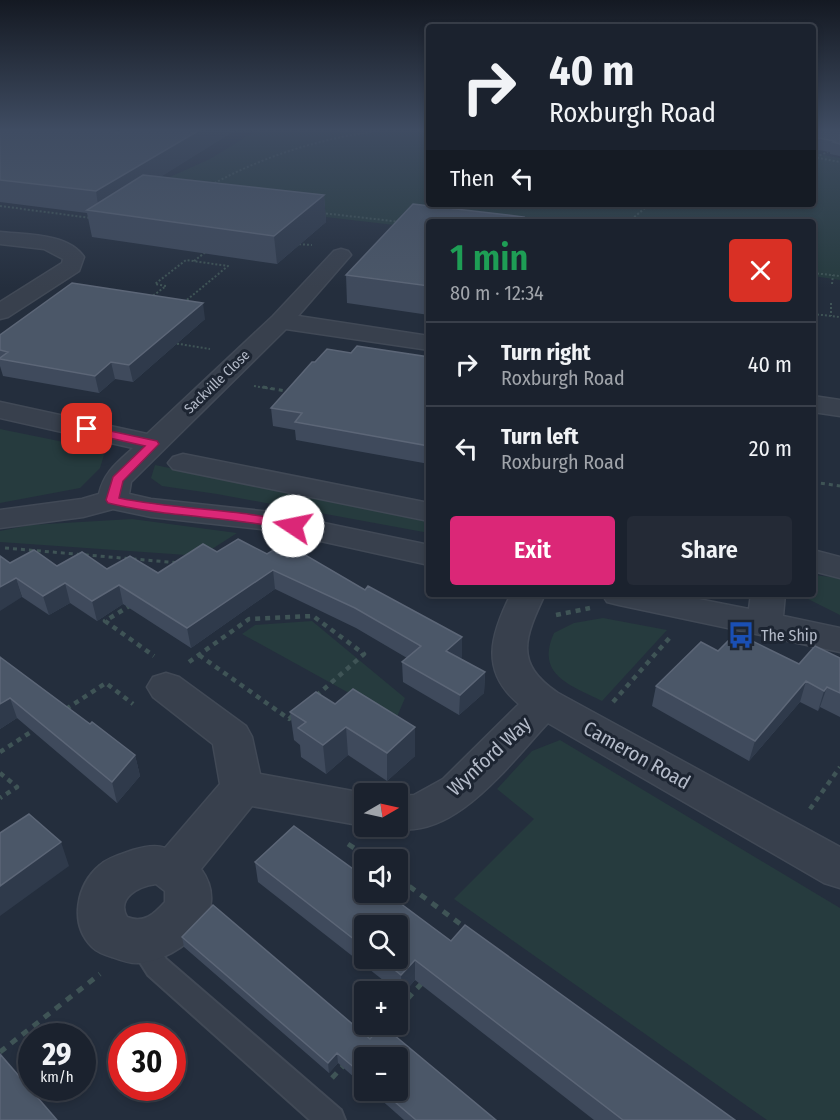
<!DOCTYPE html>
<meta charset="utf-8">
<style>
:root{--surface:#1b222e;--page:#242a36;--text:#f1f3f6;--muted:#a0a4aa;--line:#393f4a;--accent:#db2777}
body{margin:0;font-family:"Fira Sans Condensed",sans-serif;background:var(--page);color:var(--text);height:100vh;display:flex;flex-direction:column;font-size:22px;white-space:nowrap}
*{box-sizing:border-box;margin:0}
p{font-size:20px;color:var(--muted)}
.icon{flex:none;width:33px;height:33px;fill:none;stroke:currentColor;stroke-width:2;stroke-linecap:round;stroke-linejoin:round}
.map{position:relative;flex:1;overflow:hidden}
.details{position:absolute;left:426px;top:219px;width:390px;height:378px;display:flex;flex-direction:column;background:var(--surface);border-radius:6px;box-shadow:0 3px 9px #0003,0 0 0 2px var(--line)}
.details>*{flex:none}
.banner{position:absolute;left:426px;top:24px;width:390px;height:183px;border-radius:6px;box-shadow:0 3px 9px #0003,0 0 0 2px var(--line);background:#1b222e;color:var(--text);overflow:hidden}
.needle{width:39px;rotate:81deg}
.fabs{position:absolute;left:354px;top:783px;display:grid;gap:12px}
.fabs a{display:grid;place-items:center;width:54px;height:54px;border-radius:6px;background:var(--surface);box-shadow:0 3px 9px #0003,0 0 0 2px var(--line);font-size:30px}
.speed{position:absolute;left:18px;top:1023px;display:flex;gap:12px;font-size:30px;font-weight:700;text-align:center}
.speed>*{display:grid;place-content:center;width:78px;height:78px;border-radius:50%;background:var(--surface);box-shadow:0 3px 9px #0003,0 0 0 2px var(--line);line-height:1}
.speed small{font-size:15px;font-weight:400}
.speed .limit{border:9px solid #d22;background:#fff;color:#111}
.pin{position:absolute;display:grid;place-items:center;width:51px;height:51px;color:#fff;margin:-26px;border-radius:12px;box-shadow:0 3px 9px #0006}
.me{position:absolute;width:66px;margin:-33px;rotate:281deg;stroke-linejoin:round;filter:drop-shadow(0 0 4px #0008)}
.turn{display:flex;align-items:center;gap:21px;height:126px;padding:0 24px;font-size:27px}
.turn .icon{width:78px;height:78px;stroke-width:2.5}
.turn b{display:block;font-size:42px;line-height:51px}
.then{display:flex;align-items:center;height:57px;padding:0 24px;background:#0003;gap:12px;font-size:22px}
.round{display:grid;place-items:center;flex:none;width:63px;height:63px;border-radius:6px;background:var(--page)}
.headline{display:flex;align-items:center;justify-content:space-between;height:102px;padding:0 24px}
h1{font-size:36px;font-weight:600;line-height:45px;color:#1e9e55}
.action{display:flex;gap:12px;margin-top:auto;padding:12px 24px}
.action a{flex:1;height:69px;border-radius:6px;background:var(--accent);color:#fff;font-size:24px;font-weight:600;line-height:69px;text-align:center}
.action a+a{background:var(--page);color:var(--text)}
ul{padding:0;list-style:none}
li{display:flex;align-items:center;gap:18px;height:84px;padding:0 24px;border-top:2px solid var(--line)}
li div{flex:1}
li b{display:block;font-size:22px}
li em{font-style:normal}
.map>svg:first-child{display:block}
.green{fill:#263b3e}
.lines{fill:none;stroke-linecap:round;stroke-linejoin:round}
.lane-casing{stroke:#414956;stroke-width:4}
.street-casing{stroke:#414956;stroke-width:3}
.path-far3{stroke:#3f5456;stroke-width:2;stroke-dasharray:2 2;stroke-linecap:butt}
.path-far2{stroke:#3f5456;stroke-width:3;stroke-dasharray:4 4;stroke-linecap:butt}
.path-far1{stroke:#3f5456;stroke-width:4.5;stroke-dasharray:5 5;stroke-linecap:butt}
.path{stroke:#3f5456;stroke-width:5;stroke-dasharray:7 7;stroke-linecap:butt}
.lane{fill:#38404d;fill-rule:evenodd}
.street{fill:#38404d;fill-rule:evenodd}
.wall{fill:#3f4a5c;fill-rule:evenodd}
.shaded-wall{fill:#2f3a4b}
.building{fill:#4b5768;stroke:#5c6677;stroke-width:1.5}
.route{fill:#db2777;stroke:#8e194d;stroke-width:1.5}
.labels{text-anchor:middle;dominant-baseline:central;stroke-width:6;stroke-linejoin:round;paint-order:stroke}
.far-street-label{font-size:14px;fill:#b4bbc9;stroke:#1d2532}
.poi-label{font-size:16px;fill:#b4bbc9;stroke:#1d2532;text-anchor:start}
.near-street-label{font-size:20px;fill:#b4bbc9;stroke:#1d2532}
</style>
<div class="map">
<svg width="840" height="1120" viewBox="0 0 840 1120">
<rect width="100%" height="100%" fill="#242e3d"/>
<path class="green" d="M256,131h173v73h384v-51l27,5v122l-27,-4v-54h-384v7l-285,-33 10,-12 56,-25z
M0,429l98,20 6,6 -4,13 -20,20 -80,15z
M155,465l274,56v12l-212,-39 -55,-8 -11,-8z
M132,519l105,14 -36,23 -201,-14v-11l30,-6z
M813,575l27,3v37l-34,-17 -2,-4h9z
M603,618l64,12 -65,71c-32,-16 -67,-26 -48,-68l20,-10z
M312,621l93,77 -9,21 -154,-85 13,-9z
M560,740l280,168v212h-73l-313,-221 80,-80 -37,-30 35,-38z"/>
<g class="lines">
<defs>
<path id="lane" d="M139,931l9,3 18,25 175,151 4,10h-35l-162,-145 -21,-33 3,-8z"/>
<path id="street" d="M0,232c26,3 68,1 84,25l-5,14 -71,46 -8,2v-17l62,-39 1,-4 -19,-10 -44,-5z
M341,249l7,2 3,4 -53,61 131,20v14l-143,-21 -155,153 -2,12 22,5 120,13 158,33v20l-158,-35 -120,-13 -38,-8 -30,8 -83,11v-18l82,-11 17,-5c5,-22 18,-31 34,-46l-133,-30v-16l147,32 126,-118 61,-65z
M813,396l27,4v16l-27,-4z
M183,454l246,49v18l-256,-52 -5,-6 5,-6z
M813,550l27,7v21l-27,-7z
M511,594h34c-20,43 -32,69 13,99l282,154v41l-16,-5 -276,-160c-38,40 -98,125 -162,103h12v-30l16,-1 29,-16 76,-75c-40,-33 -28,-70 -8,-110z
M602,594h71l76,15 2,-15h34l-2,22 57,12v24l-221,-47 -12,-3z
M166,673l13,4 67,49 6,11 8,37 109,20h-5v32l-112,-20 -51,63c32,44 -18,90 -62,94 -9,1 -19,-3 -27,-6 -7,-2 -15,-5 -20,-10 -23,-23 -16,-62 8,-82 9,-8 22,-11 33,-15 10,-3 22,-6 32,-2l55,-64 -7,-40 -60,-47 -6,-10 6,-10zM156,884l9,7v11c-11,12 -21,22 -38,15 -11,-19 12,-31 29,-33z"/>
</defs>
<use href="#lane" class="lane-casing"/>
<use href="#street" class="street-casing"/>
<path class="path-far3" d="M813,157l27,5
M816,157l12,-5
M211,185c53,-29 107,-46 167,-54
M0,206l91,12
M322,213l79,9
M628,222l22,-18
M295,244l17,1
M194,261l13,-10
M813,273l27,3
M832,284l1,-9
M150,298l16,-12 -11,-2 31,-24 42,6 -46,38
M831,303v13
M813,314l27,3
M173,343l37,6
M254,386l18,3"/>
<path class="path-far2" d="M263,387l28,5
M813,482l27,4
M5,548l175,15"/>
<path class="path-far1" d="M131,605l-26,16 49,35
M556,615l34,-7
M199,655l90,64 5,-5
M189,662l60,-43 64,-3 51,38 -48,42
M613,702l59,-67
M66,709l40,-26 27,21
M0,752l34,-22
M0,773l17,14 -17,11
M810,809l30,-42"/>
<path class="path" d="M348,844l25,16
M398,878l69,51
M398,1009l25,-27
M367,1041l16,-17
M0,1052l100,-78
M332,1078l13,-14"/>
<use href="#lane" class="lane"/>
<use href="#street" class="street"/>
</g>
<path class="wall" d="M0,131h234l-74,46 164,18 2,27 -49,42 -185,-27 -5,-24 -87,-11z
M813,131h27v25l-10,-2v-2l-17,-3z
M429,222v93l-82,-12 -1,-28z
M205,319l-72,63 -18,-3 -16,14 -96,-17 -3,-10v-31z
M351,353l78,4v107l-133,-24 -1,-10 -22,-4 -2,-18 44,-46z
M217,552l50,2 98,36 97,47v20l-2,1 25,14 -1,21 -25,22 -56,-33 -1,-20 5,-4 -51,-30 -81,-39 -84,59 -68,-44 -26,17 -27,-18 -21,12 -27,-18 -12,-34 97,6 51,4z
M718,651l81,13 41,-6v59l-20,-10 -2,4 -18,-9 -51,59 -97,-55 4,-20z
M0,657l90,67 45,31 5,21 -23,27 -100,-85 -17,11z
M316,692l99,64 -28,25 -39,-26 -22,19 -25,-17 -1,-12 -6,-5 -4,-28z
M255,862l196,79 284,179h-141l-179,-140 -13,15 -144,-113zM364,926l34,32h-34z
M182,937l188,102 126,81h-92l-34,-30h28l-34,-32v28l-26,-23 -9,10 -145,-126z"/>
<path class="shaded-wall" d="M198,131h36l-131,82 -4,-1 -3,-21z
M324,195l2,27 -49,42 -3,-28z
M203,303l2,16 -72,63 -4,-17z
M111,362l4,17 -16,14 -4,-17z
M273,570l2,19 -84,59 -4,-20z
M16,578l6,19 -22,14v-24z
M65,583l5,20 -21,12 -6,-19z
M119,585l4,19 -26,17 -5,-20z
M462,637v20l-16,14v-20z
M485,672l-1,21 -25,22 1,-20z
M806,681l-6,21 -51,59 6,-20z
M827,687l-7,20 -2,4 6,-20z
M10,698l7,20 -17,11v-25z
M346,727l2,28 -22,19 -3,-29z
M415,727v29l-28,25v-28z
M135,755l5,21 -23,27 -5,-21z
M61,842l8,24 -69,50v-30z
M415,960v20l-13,15 -1,-20z
M337,1053l1,10 -9,10 -1,-10z"/>
<path class="building" d="M0,131h115l2,2 4,-2h77l-102,60 -96,-11z
M813,131h27v13l-7,-2 2,-1 -22,-4z
M143,175l181,20 -50,41 -187,-26z
M413,204l111,13 -3,5h-92v64l-83,-11z
M72,283l131,20 -74,62 -18,-3 -16,14 -95,-17v-1l8,-6 -8,-2v-15z
M357,346l72,11v89l-134,-24 7,-9 -31,-5 41,-46h3l12,-13 24,4z
M238,539l29,15 18,-11 80,47 3,-4 94,51 -16,14 39,21 -25,23 -58,-33 19,-16 -66,-38 -82,-38 -86,58 -68,-43 -27,16 -27,-18 -22,13 -27,-18 -16,9v-31l10,7 24,-13 23,16 25,-14 25,17 23,-13 28,17 45,-29 14,8z
M736,633l63,31 16,-18 25,12v35l-13,-6 -3,4 -18,-10 -51,60 -99,-55 45,-44 17,9z
M0,657l90,67 2,-2 43,33 -23,27 -102,-84 -10,6z
M353,689l62,38 -28,26 -41,-26 -23,18 -25,-17 8,-6 -16,-10 26,-20 19,12z
M29,814l32,28 -61,44v-53z
M294,826l70,51v15h21l66,49 14,-16 270,195h-112l-208,-160 -14,15 -21,-17h18v-32h-34v21l-109,-85z
M213,905l157,134 12,-14 114,95h-80l-35,-30h17v-32h-34v18l-27,-23 -9,10 -146,-126z
M0,1054l57,66h-57z"/>
<linearGradient id="sky" x2="0" y2="1"><stop stop-color="#141922"/><stop offset="0.45" stop-color="#3f4c62"/><stop offset="1" stop-color="#3f4c62" stop-opacity="0"/></linearGradient>
<rect width="840" height="288" fill="url(#sky)"/>
<path class="route" d="M87,426l70,15 2,3 -36,37 -4,17c59,12 121,11 179,25l2,3 -7,4c-61,-14 -124,-12 -185,-27l-2,-3 7,-23 32,-31 -62,-14v-5z"/>
<defs>
<symbol id="bus-bare" viewBox="-9 -9 18 18"><path d="M-5-6H5V4H4V6H2V4H-2V6H-4V4H-5ZM-3.5-4V0h7V-4ZM-3.5 1.2v1.5H-2V1.2ZM2 1.2v1.5H3.5V1.2Z" fill="#1a4fb4" stroke="#1d2532" stroke-width="2.5" paint-order="stroke"/></symbol>
</defs>
<g fill-rule="evenodd">
<use href="#bus-bare" x="722" y="616" width="38" height="38"/>
</g>
<g class="labels">
<g class="far-street-label">
<text transform="translate(217 382) rotate(-44)">Sackville Close</text>
</g>
<g class="poi-label">
<text x="761" y="635">The Ship</text>
</g>
<g class="near-street-label">
<text transform="translate(637 755) rotate(29)">Cameron Road</text>
<text transform="translate(489 756) rotate(-43)">Wynford Way</text>
</g>
</g>
</svg>
<div class="fabs">
<a><svg class="needle" viewBox="-14 -14 28 28"><path d="M0-13l5 13h-10z" fill="#e53935"/><path d="M0 13l5-13h-10z" fill="#a0a4aa"/></svg></a>
<a><svg class="icon" aria-label="sound" viewBox="0 0 24 24"><path d="M4 9h4l5-4v14l-5-4H4zM17 9q2 3 0 6"/></svg></a>
<a><svg class="icon" aria-label="search" viewBox="0 0 24 24"><circle cx="10" cy="10" r="6"/><path d="M15 15l6 6"/></svg></a>
<a>+</a>
<a>−</a>
</div>
<div class="speed"><div>29<small>km/h</small></div><div class="limit">30</div></div>
<div class="pin" style="left:87px;top:429px;background:#d93025"><svg class="icon" aria-label="arrive" viewBox="0 0 24 24"><path d="M6 21V4h12l-3 4 3 4H6"/></svg></div>
<svg class="me" style="left:293px;top:526px" viewBox="-20 -20 40 40"><circle r="19" fill="#fff"/><path d="M0-13L10 11 0 6-10 11z" fill="#db2777"/></svg>
<div class="banner">
<div class="turn"><svg class="icon" aria-label="right" viewBox="0 0 24 24"><path d="M7 20v-9h11M14 6l5 5-5 5"/></svg><div><b>40 m</b>Roxburgh Road</div></div>
<div class="then">Then<svg class="icon" aria-label="left" viewBox="0 0 24 24"><path d="M17 20v-9H6M10 6l-5 5 5 5"/></svg></div>
</div>
<section class="details">
<div class="headline"><div><h1>1 min</h1><p>80 m · 12:34</p></div><a class="round" style="background:#d93025;color:#fff"><svg class="icon" aria-label="close" viewBox="0 0 24 24"><path d="M6 6l12 12M18 6L6 18"/></svg></a></div>
<ul>
<li><svg class="icon" aria-label="right" viewBox="0 0 24 24"><path d="M7 20v-9h11M14 6l5 5-5 5"/></svg><div><b>Turn right</b><p>Roxburgh Road</p></div><em>40 m</em></li>
<li><svg class="icon" aria-label="left" viewBox="0 0 24 24"><path d="M17 20v-9H6M10 6l-5 5 5 5"/></svg><div><b>Turn left</b><p>Roxburgh Road</p></div><em>20 m</em></li>
</ul>
<div class="action"><a>Exit</a><a>Share</a></div>
</section>
</div>
